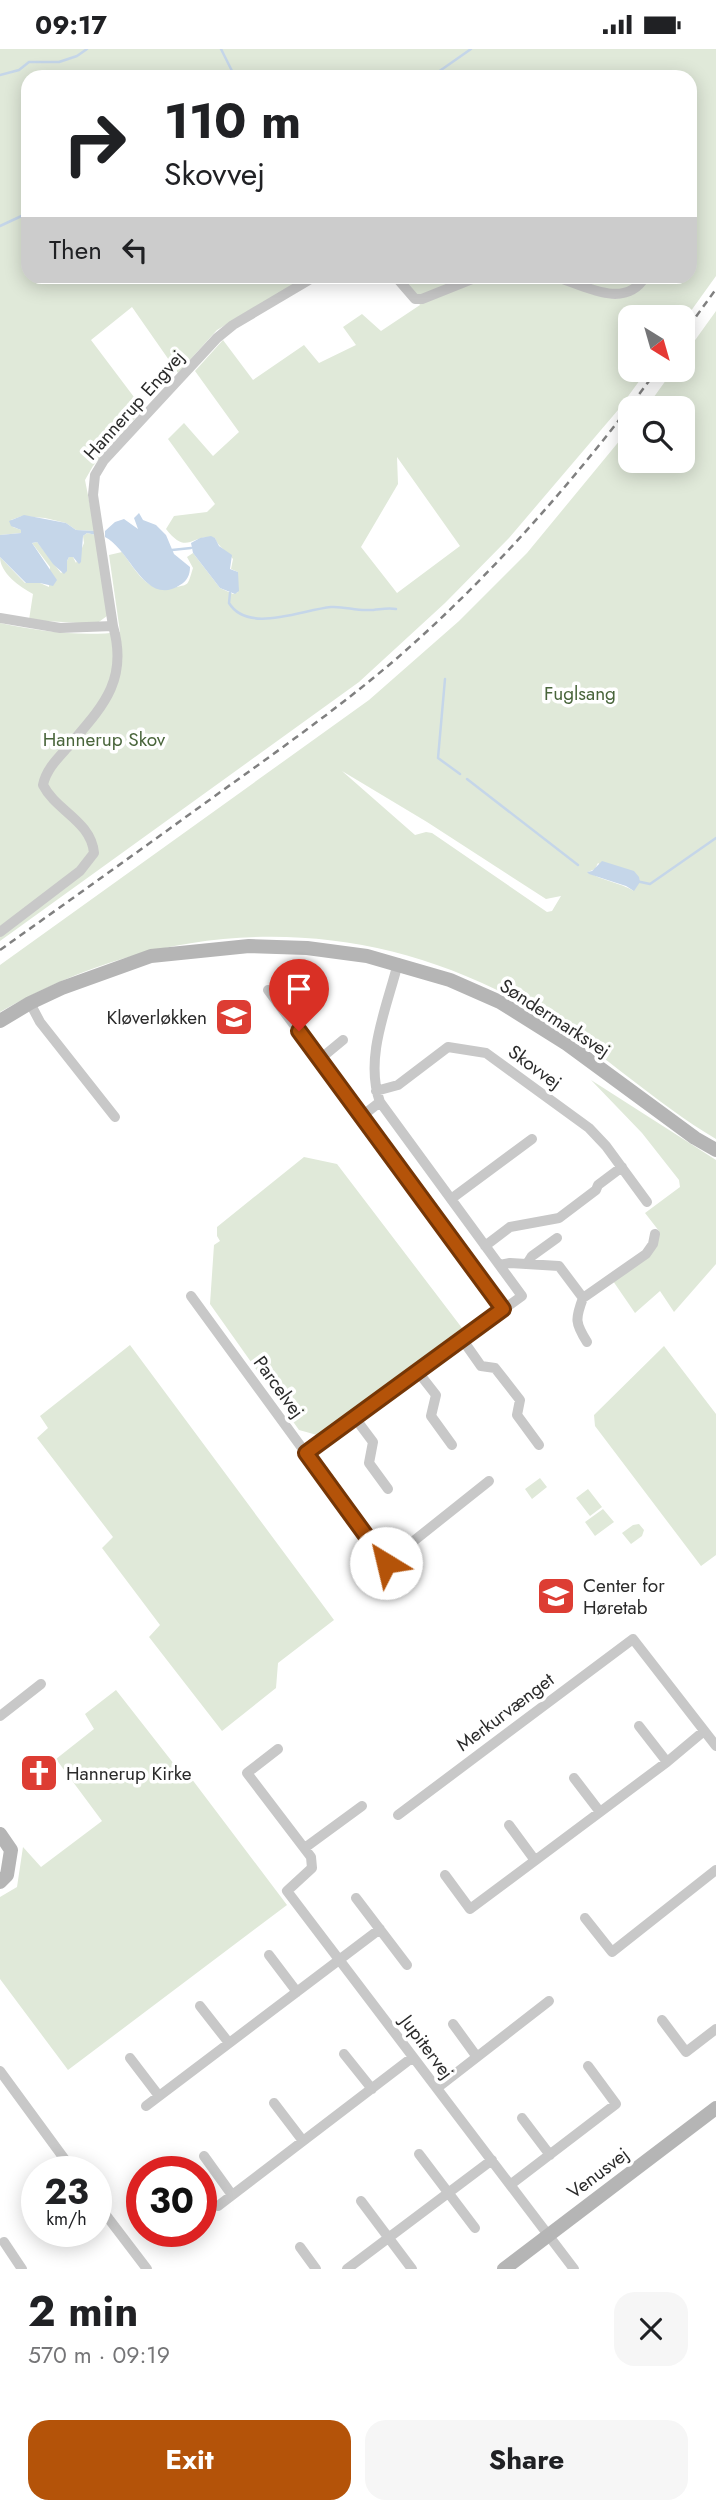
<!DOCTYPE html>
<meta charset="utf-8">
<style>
:root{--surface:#fff;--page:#f6f6f6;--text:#202124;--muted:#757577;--accent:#b45309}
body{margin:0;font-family:Jost,sans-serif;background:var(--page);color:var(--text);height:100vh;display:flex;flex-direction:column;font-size:26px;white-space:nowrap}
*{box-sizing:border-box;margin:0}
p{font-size:23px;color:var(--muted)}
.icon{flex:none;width:38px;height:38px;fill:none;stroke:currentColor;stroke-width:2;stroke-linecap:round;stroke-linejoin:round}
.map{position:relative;height:2220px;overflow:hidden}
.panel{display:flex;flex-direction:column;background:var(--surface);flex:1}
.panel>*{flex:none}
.guide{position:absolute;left:21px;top:21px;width:676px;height:214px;border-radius:21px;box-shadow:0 4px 18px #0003;background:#fff;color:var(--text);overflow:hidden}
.needle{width:46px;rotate:143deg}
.fabs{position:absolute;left:618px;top:256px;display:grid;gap:14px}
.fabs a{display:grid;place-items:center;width:77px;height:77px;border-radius:14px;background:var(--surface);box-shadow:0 4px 18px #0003;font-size:35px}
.speed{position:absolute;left:21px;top:2107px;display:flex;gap:14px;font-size:35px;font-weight:700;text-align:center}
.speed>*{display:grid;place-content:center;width:91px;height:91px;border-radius:50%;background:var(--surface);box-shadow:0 4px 18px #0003;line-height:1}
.speed small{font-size:18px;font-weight:400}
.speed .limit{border:10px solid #d22;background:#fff;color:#111}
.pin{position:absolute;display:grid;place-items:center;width:60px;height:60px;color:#fff;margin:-72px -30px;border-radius:50% 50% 50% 0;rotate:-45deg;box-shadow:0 0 7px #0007}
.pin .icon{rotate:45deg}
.me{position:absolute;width:77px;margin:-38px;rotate:324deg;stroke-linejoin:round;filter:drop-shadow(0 0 5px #0008)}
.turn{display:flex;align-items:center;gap:24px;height:147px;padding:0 28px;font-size:32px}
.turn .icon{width:91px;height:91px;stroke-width:2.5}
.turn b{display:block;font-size:49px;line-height:60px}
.then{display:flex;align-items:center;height:66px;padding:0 28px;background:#0003;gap:14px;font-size:26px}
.round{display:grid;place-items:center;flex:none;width:74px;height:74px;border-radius:21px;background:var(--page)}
.overview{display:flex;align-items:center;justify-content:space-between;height:119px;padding:0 28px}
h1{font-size:42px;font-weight:700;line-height:52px}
.cta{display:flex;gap:14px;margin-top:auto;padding:14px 28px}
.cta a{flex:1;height:80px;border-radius:21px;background:var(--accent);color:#fff;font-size:28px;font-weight:700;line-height:80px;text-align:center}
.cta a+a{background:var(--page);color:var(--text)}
.status{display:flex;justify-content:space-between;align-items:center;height:49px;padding:0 35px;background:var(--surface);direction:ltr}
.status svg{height:19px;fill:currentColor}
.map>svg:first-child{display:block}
.green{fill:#e0e9d9;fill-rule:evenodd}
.water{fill:#c5d6e9}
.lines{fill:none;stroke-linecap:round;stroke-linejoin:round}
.stream{stroke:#c5d6e9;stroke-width:2.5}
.street{stroke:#c8c8c8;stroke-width:10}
.secondary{stroke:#b5b5b5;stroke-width:14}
.rail{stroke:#808080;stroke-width:2.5;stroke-dasharray:7 5;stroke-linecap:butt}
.route-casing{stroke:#753606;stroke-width:18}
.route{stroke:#b45309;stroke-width:12}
.labels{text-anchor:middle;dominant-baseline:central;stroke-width:7;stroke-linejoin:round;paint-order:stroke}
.street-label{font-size:19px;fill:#2b2b2b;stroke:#fff}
.park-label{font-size:19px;fill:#49653b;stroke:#fff}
.poi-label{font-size:19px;fill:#2b2b2b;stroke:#fff;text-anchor:start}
</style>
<div class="status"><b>09:17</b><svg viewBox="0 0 49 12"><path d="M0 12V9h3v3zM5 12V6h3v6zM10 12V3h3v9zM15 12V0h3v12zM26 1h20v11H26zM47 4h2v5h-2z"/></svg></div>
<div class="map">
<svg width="716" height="2220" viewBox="0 0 716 2220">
<rect width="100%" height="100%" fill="#fff"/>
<path class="green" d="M0,0h716v227l-33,46 -1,-5h-52v52h18l-30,41 -109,128 -64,65 -86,79 -359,259v-318c38,8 82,14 120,9l-11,-77 13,-3c13,17 25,42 50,36 18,-4 15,-1 21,-20l-6,-11 6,-4 27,35 13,6 5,-2v-20l-7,-3 2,-10c-6,-8 -15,-12 -18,-21 -24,-5 -27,19 -49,-9l8,-13 33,-4 8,-8 -47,-65 16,-16 29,33 26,-24 -44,-61 28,-31 30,40 51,-35 15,18 37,-18 -13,-18 19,-13 19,17 39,-26 -19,-28h289v-200h-662v200h278l-89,53 -39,43 -46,-66 -41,33 52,69 -50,57 -8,14 10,51 -19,-1 -10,-7 -21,-5 -23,-2 -11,4 2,7 8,3v3l-21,2zM397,408l63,89 -63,47 -36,-46 37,-63z
M716,262v828c-64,-38 -118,-91 -182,-129 -170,-100 -364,-96 -534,2v-47l369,-265 90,-79 68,-68 103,-125v32h52v-52h-36l28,-39h8l1,-12zM342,722l85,51 119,77 15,-3 -9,15 -5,1 -115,-79 -6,-1 -11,3zM598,814l36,28c-15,-9 -32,-10 -46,-19l7,-3z
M87,484l9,2 11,81 -11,8 -67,-4 4,-26c-13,-7 -33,-21 -33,-37l25,26h15l9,4 1,-20 -18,-24 5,-1 24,31 6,-5v-7l2,-4h4l3,6 8,-20 -1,-7z
M591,1031l125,80v104l-42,48 -14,-21 -25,22 -22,-32 44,-36 2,-14 -14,-18 35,-26 -1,-7 -37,-47z
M304,1108l33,7 125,164 -145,107 -18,-5 -89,-126 4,-59 6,-4 -3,-5v-9z
M130,1296l204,275 -56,43 -2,25 -54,43 -73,-94 11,-12 -58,-77 11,-11 -76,-99 11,-10 -8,-12z
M664,1297l52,68v141l-15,11 -106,-140 -1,-11z
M540,1429l7,9 -15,12 -7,-10z
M588,1440l14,18 -12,9 -14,-18z
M603,1460l11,13 -19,14 -10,-14z
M639,1475l5,6 -2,6 -11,8 -9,-11 11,-8z
M116,1641l65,83 4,-3 102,135 -219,165 -68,-91v-82l17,-10 6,-40 18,20 61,-46 -46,-62 38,-30 -9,-15z"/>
<path class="water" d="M139,464l4,7 13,5 10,10 8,19 16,13c0,8 -3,14 -10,18 -35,23 -50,-36 -75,-48v-6l10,-9 9,-3 14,10 -4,-11z
M24,466l42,8 10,7 19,1 1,4 -9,-2 -4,3 -2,26 -2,2 -6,-7h-4l-2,4v10l-3,3 -11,-10 -16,-22 -5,1 25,37 -4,6 -13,-3h-14l-26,-26v-22l21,-2v-3l-10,-4 -2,-5z
M211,487l4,2 4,8 13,9 -2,14 8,3 1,19 -4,3 -15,-6 -27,-35 -2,-10 9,-5z
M602,812l32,10 5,6 1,5 -6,9 -8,-5 -37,-12 -2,-2 5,-1z"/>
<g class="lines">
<path class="stream" d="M221,0l14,28
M0,26l19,-5 10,-8h30l18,-6 10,-7
M431,28l40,-28
M0,177l28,-13
M172,501l19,-2
M230,544l-1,10c19,31 72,7 102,4 13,-1 25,4 38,3 9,0 18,-3 27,-1
M445,630l-7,79 22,16
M467,730l111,86
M636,832l14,3 66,-46"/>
<path class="street" d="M396,228l19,22h7l55,-22
M557,228c28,9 68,33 88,0
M0,569l60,10 53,-2 -20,-131 2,-20 9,-15 113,-122 16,-13 81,-48
M0,883l80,-61 14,-18c-3,-32 -38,-42 -51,-68 3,-15 14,-26 24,-37 34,-40 62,-66 46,-122
M268,941l94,126 18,-14
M30,954l10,19 75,95
M291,971l27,-24
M320,1010l23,-19
M376,1042l22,-6 50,-38 38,6 103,75 17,18 41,56
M362,1067l142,193
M451,1150l81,-60
M485,1197l25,-19 49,-9 37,-28 2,-5 24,-18
M527,1215l5,-8 25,-18
M500,1216l10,-2 49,3 24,32c-8,21 -8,25 4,44
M191,1247l195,267 103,-82
M583,1249l63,-44 7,-10 2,-10
M462,1290l19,27 14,2 25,32 -3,15 22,30
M418,1323l18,23 -5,21 21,29
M355,1369l18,24 -4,21 19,26
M306,1404l216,-157 -142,-194c-16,-44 7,-95 18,-139
M0,1667l41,-32
M639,1677l28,36
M278,1700l-31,24 64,84 1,11 -25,23 287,378
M574,1729l26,34
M398,1766l235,-176 83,107
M509,1776l25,34
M306,1798l56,-41
M445,1826l25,34 197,-147 37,-31
M356,1849l51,67
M585,1869l27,34 104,-82
M269,1906l28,37
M200,1957l29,37
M662,1971l24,32 30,-23
M453,1975l24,33
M344,2005l28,35
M130,2009l29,38
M0,2022l74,101
M437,2039l112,-87
M274,2054l29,38
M146,2057l234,-177
M522,2069l28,37
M419,2105l56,74
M204,2107l28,39
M510,2136l106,-81 -28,-38
M361,2152l51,68
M96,2153l51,67
M218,2157l195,-149
M4,2193l18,27
M300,2198l16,22
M347,2220l145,-109"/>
<path class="secondary" d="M0,972l30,-18 32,-15 89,-32 98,-10 58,2 60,8 83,24 50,22 67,42 128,94 21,12
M0,1785l11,16 -4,25 -7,7
M504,2220l212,-161"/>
<path class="rail" d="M682,287l34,-47
M0,901c73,-52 146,-104 219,-157 60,-43 121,-86 177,-134 99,-86 184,-185 262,-290"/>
</g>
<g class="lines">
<defs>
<path id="route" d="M299,982l204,278 -197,144 80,110"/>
</defs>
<use href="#route" class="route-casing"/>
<use href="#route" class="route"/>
</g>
<defs>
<symbol id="school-square" viewBox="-11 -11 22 22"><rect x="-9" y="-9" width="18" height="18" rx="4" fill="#dd3d33" stroke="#fff"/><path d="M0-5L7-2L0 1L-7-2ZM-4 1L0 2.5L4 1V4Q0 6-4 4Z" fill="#fff"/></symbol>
<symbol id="church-square" viewBox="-11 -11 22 22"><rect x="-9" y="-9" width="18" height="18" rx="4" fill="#dd3d33" stroke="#fff"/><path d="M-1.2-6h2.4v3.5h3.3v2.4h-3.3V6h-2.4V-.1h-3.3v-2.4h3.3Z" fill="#fff"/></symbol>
</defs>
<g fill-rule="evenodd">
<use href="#school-square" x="212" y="946" width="44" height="44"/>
<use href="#school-square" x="534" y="1525" width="44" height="44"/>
<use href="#church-square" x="17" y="1702" width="44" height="44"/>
</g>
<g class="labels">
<g class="street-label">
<text transform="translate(134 356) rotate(-48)">Hannerup Engvej</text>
<text transform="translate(555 969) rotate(33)">Søndermarksvej</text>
<text transform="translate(535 1018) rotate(36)">Skovvej</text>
<text transform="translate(279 1338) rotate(54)">Parcelvej</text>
<text transform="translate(505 1663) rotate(-37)">Merkurvænget</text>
<text transform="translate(427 1998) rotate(53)">Jupitervej</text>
<text transform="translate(598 2124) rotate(-37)">Venusvej</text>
</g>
<g class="park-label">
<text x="580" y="644">Fuglsang</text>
<text x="104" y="690">Hannerup Skov</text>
</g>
<g class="poi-label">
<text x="207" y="968" text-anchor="end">Kløverløkken</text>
<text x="583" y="1536">Center for<tspan x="583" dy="22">Høretab</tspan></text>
<text x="66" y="1724">Hannerup Kirke</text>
</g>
</g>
</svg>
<div class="fabs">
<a><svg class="needle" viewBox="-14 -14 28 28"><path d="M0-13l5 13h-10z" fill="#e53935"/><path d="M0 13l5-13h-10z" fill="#757577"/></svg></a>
<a><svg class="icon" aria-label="search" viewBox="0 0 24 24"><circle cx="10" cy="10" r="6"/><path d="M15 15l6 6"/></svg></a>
</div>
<div class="speed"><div>23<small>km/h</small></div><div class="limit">30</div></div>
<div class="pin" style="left:299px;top:982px;background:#d93025"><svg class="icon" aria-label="arrive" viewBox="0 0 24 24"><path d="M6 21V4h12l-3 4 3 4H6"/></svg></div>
<svg class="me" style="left:386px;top:1514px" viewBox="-20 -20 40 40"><circle r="19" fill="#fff"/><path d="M0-13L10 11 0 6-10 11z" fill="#b45309"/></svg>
<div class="guide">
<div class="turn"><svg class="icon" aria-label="right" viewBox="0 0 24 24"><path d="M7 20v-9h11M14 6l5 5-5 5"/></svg><div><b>110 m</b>Skovvej</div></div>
<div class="then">Then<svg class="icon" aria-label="left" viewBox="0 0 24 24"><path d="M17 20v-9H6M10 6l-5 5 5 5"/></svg></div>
</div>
</div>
<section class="panel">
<div class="overview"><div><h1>2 min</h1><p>570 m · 09:19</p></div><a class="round"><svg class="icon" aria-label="close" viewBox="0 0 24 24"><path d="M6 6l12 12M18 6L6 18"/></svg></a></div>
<div class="cta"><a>Exit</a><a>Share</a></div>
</section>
